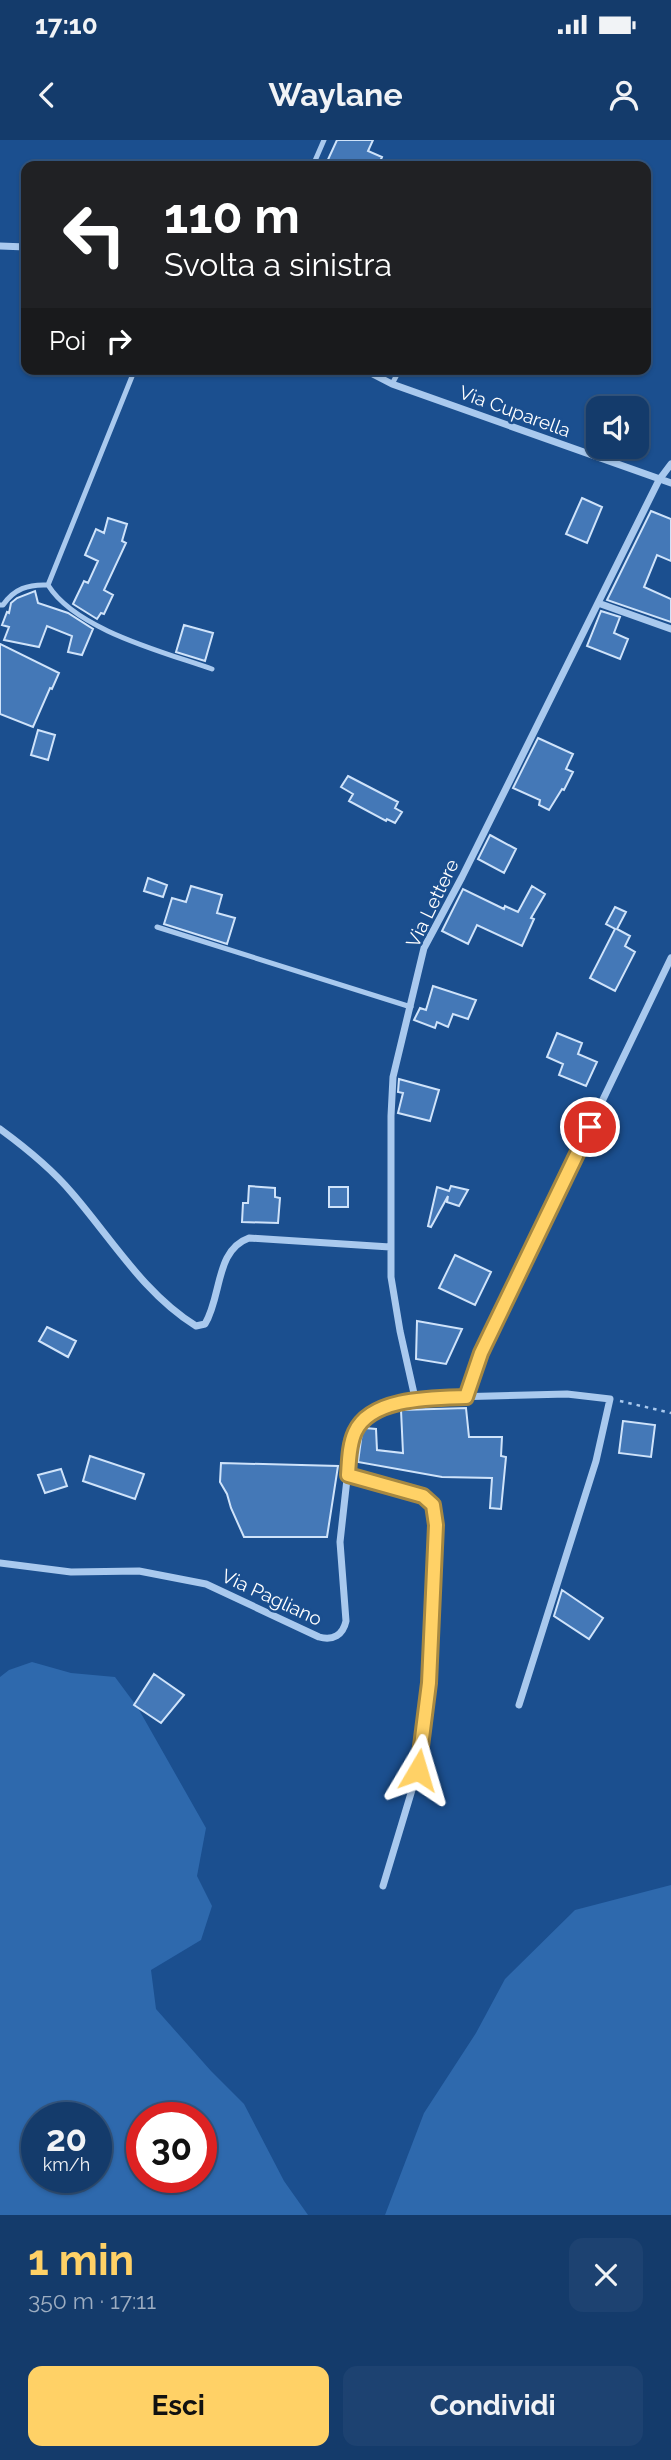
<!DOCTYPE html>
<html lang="it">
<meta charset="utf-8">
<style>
:root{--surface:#143b6b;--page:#1d4271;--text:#f1f3f6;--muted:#9dadc1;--line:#33557e;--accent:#ffd166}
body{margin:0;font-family:Raleway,sans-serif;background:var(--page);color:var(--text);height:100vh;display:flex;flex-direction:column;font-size:26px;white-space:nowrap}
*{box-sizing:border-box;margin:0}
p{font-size:23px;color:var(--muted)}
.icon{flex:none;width:38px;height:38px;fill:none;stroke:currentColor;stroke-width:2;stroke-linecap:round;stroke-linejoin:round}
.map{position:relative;height:2075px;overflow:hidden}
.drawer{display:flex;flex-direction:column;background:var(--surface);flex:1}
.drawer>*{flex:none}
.hud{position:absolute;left:21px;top:21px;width:630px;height:214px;border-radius:14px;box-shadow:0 2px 5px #0004,0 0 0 2px var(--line);background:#202124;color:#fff;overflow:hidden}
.tools{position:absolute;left:586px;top:256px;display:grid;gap:14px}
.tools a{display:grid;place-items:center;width:63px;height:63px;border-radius:14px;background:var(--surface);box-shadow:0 2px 5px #0004,0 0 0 2px var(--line);font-size:35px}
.speed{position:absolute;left:21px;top:1962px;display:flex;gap:14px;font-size:35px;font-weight:700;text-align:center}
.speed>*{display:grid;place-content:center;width:91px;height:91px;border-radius:50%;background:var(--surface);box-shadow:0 2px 5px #0004,0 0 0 2px var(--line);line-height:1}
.speed small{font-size:18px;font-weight:400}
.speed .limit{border:10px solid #d22;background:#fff;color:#111}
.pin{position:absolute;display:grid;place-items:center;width:60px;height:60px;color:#fff;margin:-30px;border:4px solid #fff;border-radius:50%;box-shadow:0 2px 7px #0007}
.me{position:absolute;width:77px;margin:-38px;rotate:7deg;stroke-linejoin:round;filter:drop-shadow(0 0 5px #0008)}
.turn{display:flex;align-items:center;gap:24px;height:147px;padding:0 28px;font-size:32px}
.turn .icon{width:91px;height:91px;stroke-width:2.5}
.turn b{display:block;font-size:49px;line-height:60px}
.then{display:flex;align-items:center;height:66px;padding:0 28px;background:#0003;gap:14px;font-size:26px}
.round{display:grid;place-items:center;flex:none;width:74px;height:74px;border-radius:14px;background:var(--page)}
.headline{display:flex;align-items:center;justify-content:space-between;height:119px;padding:0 28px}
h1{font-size:42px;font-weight:700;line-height:52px;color:var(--accent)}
.action{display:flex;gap:14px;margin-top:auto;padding:14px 28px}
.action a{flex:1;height:80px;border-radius:14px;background:var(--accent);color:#111;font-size:28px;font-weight:700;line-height:80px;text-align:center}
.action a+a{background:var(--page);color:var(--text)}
.status{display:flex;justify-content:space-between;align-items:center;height:49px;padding:0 35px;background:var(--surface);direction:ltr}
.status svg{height:19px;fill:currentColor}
header{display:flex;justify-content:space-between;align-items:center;height:91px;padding:0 28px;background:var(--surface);font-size:32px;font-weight:700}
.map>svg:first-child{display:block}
.green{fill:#2e69ad;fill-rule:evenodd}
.building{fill:#4478b7;stroke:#cfe3fa;stroke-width:2}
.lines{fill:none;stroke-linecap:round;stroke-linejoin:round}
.path{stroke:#a9c9ee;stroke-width:2.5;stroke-dasharray:3.5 5;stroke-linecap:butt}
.lane{stroke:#a9c9ee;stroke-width:5}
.street{stroke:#a9c9ee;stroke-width:7}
.route-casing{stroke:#a68842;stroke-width:18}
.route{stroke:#ffd166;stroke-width:12}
.labels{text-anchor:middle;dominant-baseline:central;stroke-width:5;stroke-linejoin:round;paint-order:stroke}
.street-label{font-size:19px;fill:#fff;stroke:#1b4f8f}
</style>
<div class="status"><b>17:10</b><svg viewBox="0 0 49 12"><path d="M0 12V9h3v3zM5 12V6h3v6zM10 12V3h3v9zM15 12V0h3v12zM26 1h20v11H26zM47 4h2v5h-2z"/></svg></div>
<header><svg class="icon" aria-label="back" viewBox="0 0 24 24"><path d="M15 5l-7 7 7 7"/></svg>Waylane<svg class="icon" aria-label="person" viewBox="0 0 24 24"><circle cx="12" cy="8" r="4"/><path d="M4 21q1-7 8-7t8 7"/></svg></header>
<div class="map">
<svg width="671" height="2075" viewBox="0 0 671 2075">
<rect width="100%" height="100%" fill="#1b4f8f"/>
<path class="green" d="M32,1522l39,11 44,4 23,31 68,120 -9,48 15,30 -11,34 -50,30 5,39 55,62 33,33 40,77 24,34h-308v-538l9,-7zM37,1978h59v59h-59zM142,1978h59v59h-59z
M671,1745v330h-286l39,-102 52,-80 29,-54 70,-69z"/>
<path class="building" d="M337,0h36l-5,11 14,6 -4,9h-53z
M582,358l20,9 -15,36 -21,-9z
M651,371l20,8v42l-14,-6 -13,32 27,12v23l-64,-22z
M108,378l19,6 -5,17 4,2 -22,47 9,5 -9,19 -3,-1 -4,6 -24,-15 11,-23 4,2 10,-22 -13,-6 11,-26 8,4z
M35,451l3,12 30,10 25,16 -11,26 -14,-3 4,-16 -25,-10 -8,21 -35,-7 5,-13 -7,-2 5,-13 2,1 2,-10 6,-5z
M601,471l19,6 -6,16 14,6 -8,20 -33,-13z
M184,485l29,8 -8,28 -29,-9z
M0,504l59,29 -7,16 -2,-1 -17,39 -33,-13z
M38,590l17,5 -7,25 -17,-5z
M538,598l35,16 -7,15 7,3 -9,18 -2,-1 -13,21 -10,-5 1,-5 -27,-12z
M348,636l50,26 -3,6 7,4 -7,11 -8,-4 -1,2 -37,-20 4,-7 -12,-7z
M490,695l26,14 -12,24 -26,-14z
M148,738l19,7 -4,12 -19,-6z
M191,746l31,9 -5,18 18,5 -8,26 -63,-20 8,-26 14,4z
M532,746l13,8 -14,24 3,1 -12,27 -45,-21 -9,19 -26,-13 21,-42 41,20 1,-3 13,6z
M615,767l11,5 -9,17 13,7 -5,10 10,6 -20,39 -25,-13 25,-49 -9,-5z
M433,846l43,14 -8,19 -15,-5 -5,13 -11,-5 -2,6 -21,-8 6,-12 6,2z
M557,893l25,10 -4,11 19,8 -11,24 -27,-11 4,-11 -16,-7z
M399,939l40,11 -9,31 -32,-8 5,-20 -5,-1z
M249,1046l26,2v9l5,1 -2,25 -36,-1 1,-19h5z
M451,1046l17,4 -9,16 -12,-4 1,-6 -17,31 -3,-1 9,-39 12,4z
M329,1047h19v20h-19z
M455,1115l36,17 -16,33 -36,-17z
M417,1181l45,8 -16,35 -30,-5z
M47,1187l29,14 -8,16 -29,-16z
M466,1268l3,29h33l-1,19 5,1 -5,52 -11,-1 2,-30 -50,-1 -84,-15 4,-30 3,-4 11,1 1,21 26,3 -2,-43z
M623,1281l32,4 -4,32 -32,-4z
M90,1316l54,18 -9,25 -52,-18z
M221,1323l117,3 -11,71h-83l-13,-29 -4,-14 -7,-12z
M61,1329l6,17 -22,7 -7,-18z
M562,1450l41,28 -14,21 -35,-23z
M154,1534l30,21 -23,28 -27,-18z"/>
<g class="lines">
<path class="path" d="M620,1261l51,12"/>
<path class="lane" d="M314,23l10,-23
M392,244l8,-15
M48,445c28,45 116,67 164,84
M0,465h3c11,-16 25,-21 45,-20l87,-216
M157,787l254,80"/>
<path class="street" d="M0,106l26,1
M363,229l29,15 279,99
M598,463l73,26
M0,989c26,19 51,39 72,64 39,45 72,101 124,133l9,-2c17,-28 10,-74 44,-86l141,9
M466,1257l15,-44 190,-395
M415,1258l-15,-67 -9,-54v-161l2,-39 31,-129 38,-71 197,-397 12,-16
M348,1335l75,21 10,9 3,20 -7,158 -11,87 -35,116
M0,1423l71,9 68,-1 67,13 113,53c14,4 24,-2 27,-16l-6,-79 11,-99 5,-14 11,-11 23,-13 25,-7 152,-4 43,5 -14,62 -77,244"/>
</g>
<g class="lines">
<defs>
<path id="route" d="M418,1630l11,-87 7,-158 -3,-20 -10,-9 -75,-21c1,-14 1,-30 7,-43 16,-35 79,-34 111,-35l15,-44 109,-226"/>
</defs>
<use href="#route" class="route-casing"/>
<use href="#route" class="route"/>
</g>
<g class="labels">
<g class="street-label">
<text transform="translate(515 271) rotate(20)">Via Cuparella</text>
<text transform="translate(432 763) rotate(-64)">Via Lettere</text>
<text transform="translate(272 1457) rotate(25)">Via Pagliano</text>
</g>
</g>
</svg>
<div class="tools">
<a><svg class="icon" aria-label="sound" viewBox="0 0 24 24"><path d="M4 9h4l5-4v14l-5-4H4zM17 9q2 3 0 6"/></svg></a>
</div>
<div class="speed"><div>20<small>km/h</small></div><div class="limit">30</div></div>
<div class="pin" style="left:590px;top:987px;background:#d93025"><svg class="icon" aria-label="arrive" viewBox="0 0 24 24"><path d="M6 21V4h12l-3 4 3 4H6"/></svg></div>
<svg class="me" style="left:418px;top:1630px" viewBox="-20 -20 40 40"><path d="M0-17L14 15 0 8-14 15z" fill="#ffd166" stroke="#fff" stroke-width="4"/></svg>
<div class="hud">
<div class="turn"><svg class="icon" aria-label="left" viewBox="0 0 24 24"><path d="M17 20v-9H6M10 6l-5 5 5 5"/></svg><div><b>110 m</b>Svolta a sinistra</div></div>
<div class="then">Poi<svg class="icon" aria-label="right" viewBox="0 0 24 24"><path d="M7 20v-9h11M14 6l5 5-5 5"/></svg></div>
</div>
</div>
<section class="drawer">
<div class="headline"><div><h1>1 min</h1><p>350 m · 17:11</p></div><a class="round"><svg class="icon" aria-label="close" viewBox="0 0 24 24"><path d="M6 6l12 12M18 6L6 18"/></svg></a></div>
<div class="action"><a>Esci</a><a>Condividi</a></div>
</section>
